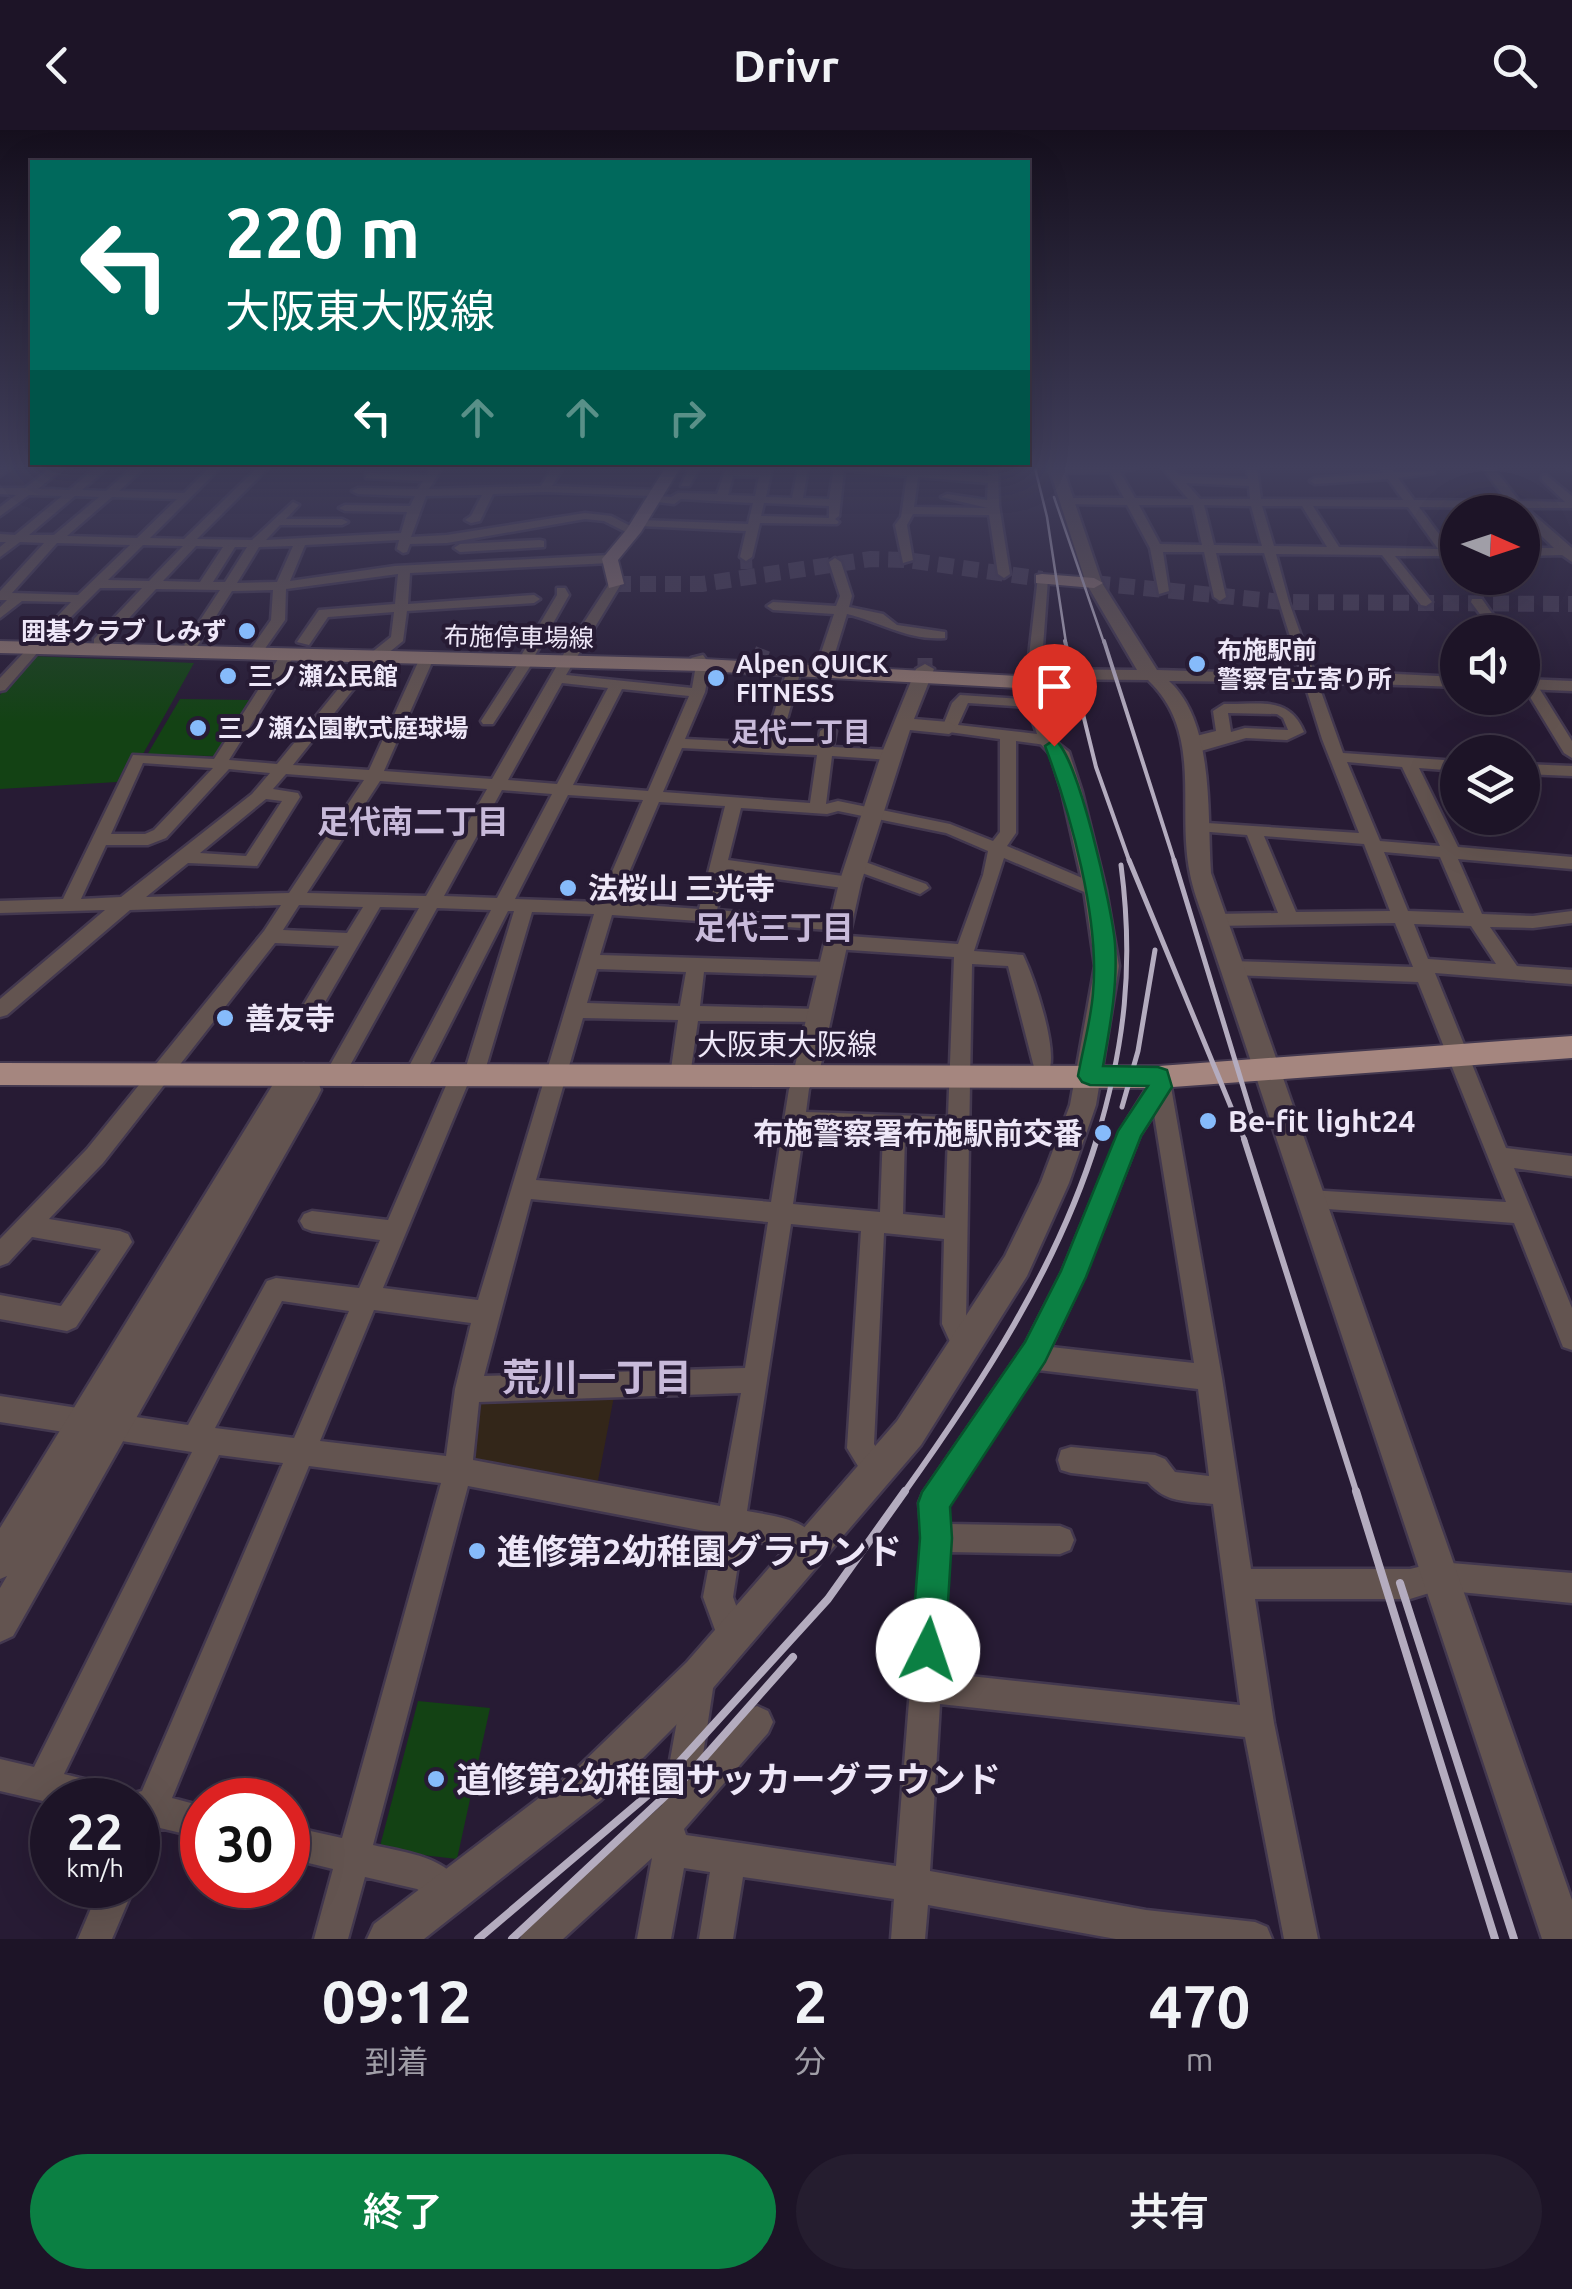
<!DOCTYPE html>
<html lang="ja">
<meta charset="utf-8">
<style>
:root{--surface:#1d1427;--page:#251d2f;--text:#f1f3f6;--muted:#a09ea7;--line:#3b3344;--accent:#0b8043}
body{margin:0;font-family:Ubuntu,"Noto Sans JP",sans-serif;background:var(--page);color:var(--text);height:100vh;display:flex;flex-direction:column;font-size:38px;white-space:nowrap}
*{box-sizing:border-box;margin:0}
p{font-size:32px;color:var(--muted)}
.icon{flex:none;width:55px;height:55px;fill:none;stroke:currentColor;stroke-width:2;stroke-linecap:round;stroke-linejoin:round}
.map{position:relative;height:1809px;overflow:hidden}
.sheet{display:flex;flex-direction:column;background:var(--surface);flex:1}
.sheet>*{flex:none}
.banner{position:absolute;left:30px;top:30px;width:1000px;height:305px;border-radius:0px;box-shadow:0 10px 40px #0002,0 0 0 2px var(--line);background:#00695c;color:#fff;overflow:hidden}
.needle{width:65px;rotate:93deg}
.fabs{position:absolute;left:1440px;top:365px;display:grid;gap:20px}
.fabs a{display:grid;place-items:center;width:100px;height:100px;border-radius:50%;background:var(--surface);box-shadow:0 10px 40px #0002,0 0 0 2px var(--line);font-size:50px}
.speed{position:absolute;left:30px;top:1648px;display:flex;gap:20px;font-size:50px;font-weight:700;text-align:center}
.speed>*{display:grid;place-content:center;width:130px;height:130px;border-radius:50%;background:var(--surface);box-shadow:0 10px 40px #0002,0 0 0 2px var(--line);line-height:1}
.speed small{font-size:25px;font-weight:400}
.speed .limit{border:15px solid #d22;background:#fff;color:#111}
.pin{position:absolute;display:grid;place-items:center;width:85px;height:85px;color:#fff;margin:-102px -42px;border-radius:50% 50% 50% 0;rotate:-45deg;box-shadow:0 0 10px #0007}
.pin .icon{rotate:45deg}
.me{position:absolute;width:110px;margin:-55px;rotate:4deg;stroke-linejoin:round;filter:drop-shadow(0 0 8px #0008)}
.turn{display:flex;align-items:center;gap:35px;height:210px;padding:0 30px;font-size:45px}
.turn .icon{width:130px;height:130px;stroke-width:2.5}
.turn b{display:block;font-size:70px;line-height:85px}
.lanes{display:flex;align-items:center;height:95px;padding:0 30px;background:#0003;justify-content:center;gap:50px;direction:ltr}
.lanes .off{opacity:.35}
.eta{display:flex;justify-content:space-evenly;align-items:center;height:170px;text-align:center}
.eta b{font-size:60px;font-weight:600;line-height:70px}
.button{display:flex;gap:20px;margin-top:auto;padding:20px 30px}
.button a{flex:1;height:115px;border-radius:60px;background:var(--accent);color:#fff;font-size:40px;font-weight:600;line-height:115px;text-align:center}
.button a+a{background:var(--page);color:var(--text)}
header{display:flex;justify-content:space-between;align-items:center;height:130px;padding:0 30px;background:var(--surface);font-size:45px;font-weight:600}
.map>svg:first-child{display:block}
.education{fill:#332619}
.green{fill:#134214}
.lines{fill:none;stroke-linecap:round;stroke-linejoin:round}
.minor-tunnel-far1{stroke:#453a51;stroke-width:12;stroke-dasharray:12 6;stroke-linecap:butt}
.minor-tunnel{stroke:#453a51;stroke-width:15;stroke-dasharray:15 8;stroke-linecap:butt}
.secondary-tunnel{stroke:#453a51;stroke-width:16;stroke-dasharray:16 9;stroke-linecap:butt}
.minor-casing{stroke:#43384f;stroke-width:5}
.tertiary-casing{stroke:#43384f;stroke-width:5}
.secondary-casing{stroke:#43384f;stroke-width:4}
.primary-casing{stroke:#43384f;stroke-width:4}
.minor{fill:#635450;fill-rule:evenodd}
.tertiary{fill:#635450;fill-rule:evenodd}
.secondary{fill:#89716b;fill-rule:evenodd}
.primary{fill:#a5867f;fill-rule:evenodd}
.rail-far4{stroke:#b4acbf;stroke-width:2.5}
.rail-far3{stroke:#b4acbf;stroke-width:4}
.rail-far2{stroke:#b4acbf;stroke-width:5}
.rail-far1{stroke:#b4acbf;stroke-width:6}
.rail{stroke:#b4acbf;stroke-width:8}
.route{fill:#0b8043;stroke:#07532c;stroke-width:2.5}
.poi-dot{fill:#86bbfb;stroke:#271b34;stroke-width:4}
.labels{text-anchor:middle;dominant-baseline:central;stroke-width:8;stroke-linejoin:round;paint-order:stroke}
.far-poi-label{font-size:25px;font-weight:bold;fill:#eee7f8;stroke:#271b34;text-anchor:start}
.far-street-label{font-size:25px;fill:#eee7f8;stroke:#271b34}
.far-neighbourhood-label{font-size:28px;font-weight:bold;fill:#c8bada;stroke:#271b34}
.poi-label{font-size:30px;font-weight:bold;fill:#eee7f8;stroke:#271b34;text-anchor:start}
.street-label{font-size:30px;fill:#eee7f8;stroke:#271b34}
.neighbourhood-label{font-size:32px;font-weight:bold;fill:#c8bada;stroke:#271b34}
.near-poi-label{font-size:35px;font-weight:bold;fill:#eee7f8;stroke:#271b34;text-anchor:start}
.near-neighbourhood-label{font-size:38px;font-weight:bold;fill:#c8bada;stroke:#271b34}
</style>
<header><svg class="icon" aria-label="back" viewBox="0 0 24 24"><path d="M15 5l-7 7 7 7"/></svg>Drivr<svg class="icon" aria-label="search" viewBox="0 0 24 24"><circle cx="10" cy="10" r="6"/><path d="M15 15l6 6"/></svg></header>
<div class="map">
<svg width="1572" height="1809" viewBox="0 0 1572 1809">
<rect width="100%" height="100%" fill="#271b34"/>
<path class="education" d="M615,1261l-19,100 -128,-21 13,-75z"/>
<path class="green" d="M32,526l162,7 -51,91 -13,3 -13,25 -117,7v-94z
M180,569l69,1 -34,56 -68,-1z
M418,1571l72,7 -33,151 -78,-9z"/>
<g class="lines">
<path class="minor-tunnel-far1" d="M746,427l1,22"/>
<path class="minor-tunnel" d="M761,524l2,-5
M925,528v11"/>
<path class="secondary-tunnel" d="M1094,453l189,19 289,2
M615,454h87l169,-25 36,1 135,19"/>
<defs>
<path id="minor" d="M0,338h11l-11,8z
M51,338h12l-25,21 31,1 26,-22h12l-25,22 24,1 26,-23h12l-25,23 65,2 25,-25h11l-70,70 34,1 73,-71h11l-71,71 55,1 41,-38 6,3 -13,14h56l6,3 -6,3h-62l-14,15 135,-7 6,-21 -62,-1 -6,-3 6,-3 65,1 5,-10 -57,-2 -6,-3 6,-3 60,1 5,-8 -57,-3v-4l4,-1 57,2 4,-7h11l-13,21 112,-3 11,-18h11l-11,18 106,4 6,3 -5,3 12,1 7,-4 39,1 8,-23 47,-3 -6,29 26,1 6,-30h10l-5,30 26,1 5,-31h85l69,8v-8h10l1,37 11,69 -6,4 -6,-4 -9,-59 -76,-1 -6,11 6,35 -10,3 -8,-38 6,-8 6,-41 -63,-6 -5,46 -4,3 4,3 -2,2 -77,-1 -8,34 -6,4 -6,-4 6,-26 -106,-5 -6,-3 6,-3 108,4 5,-21 -72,-4 -7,5 -24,-3 2,-5 -107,-4 -52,2 -13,27 -9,2 -6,-3 6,-4 11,-21 -56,1 -15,41 36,-2 138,-22 26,3 27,14 2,2 -6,4 -30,-15 -19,-2 -138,24 -37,1 -3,8 -4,1 -6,-4 2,-9 -94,5 -15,36 105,-15 215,-11 6,4 -6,4 -200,10 -2,31 126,-9 6,4 -6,4 -127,8 -4,30 -32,26 -78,98 76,5 50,-110 7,-4 7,4 -49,111 108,8 71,-124 48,-74 4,-1 6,4 -55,91 126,13 4,-23 -5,-7 12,-3 7,10 -5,27 -20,47 80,4 22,-73 12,-3 2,3 -21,74 38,2 2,-15 8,-5 8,5 -3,16 58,3 8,5 -8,5 -59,-4 -6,48 12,-3 112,23 43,17 7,-9v-93l-51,-7 -7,-4 10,-25 8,-8 77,5 9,12 8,28 -8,5 -30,-4v92l-9,13 94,40 3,4 -3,4h-12l-85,-36 -30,93 49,4c11,23 35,93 26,116h-14l-27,-105 -36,-2 -6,359 13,25 -4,9 -9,3 -9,-3 -15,-33 2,-85 -60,-6 -10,211 17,27 -4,10 -10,4 -10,-4 -20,-33 14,-217 -70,-7 -44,287c30,6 63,7 76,39l-4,10 -10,4 -10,-4 -14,-13 -43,-8 -9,58 15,41 -4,11 -11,4 -11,-4 -19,-52 12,-64 -247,-47 -95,359c33,8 77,11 92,47l-5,12 -12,5 -31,-20 -52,-12 -17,62h-34l19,-70 -45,-11v-32l54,12 99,-355 -132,-17 -137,332 30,8v32l-42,-10 -10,25 -12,5v-58h-12l1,-5 15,-4 141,-328 -64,-8 -155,319 56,14 4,12h-72v3l-52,-12v-32l34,8 158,-315 -192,-30v-26l188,29 79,-144 9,-3 83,10 21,-48 -68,-9 -8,-3 -4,-7 4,-7 8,-3 76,9 63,-146 3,-6 12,-1 48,-156h-6l-86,169h-14l-3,-6 86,-164 -54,-2 -95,172h-14l-3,-6 94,-166 -39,-1 -59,102 -7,2 -10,-7 35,-58 -64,-3 -172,220 -54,56 71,12 8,3 4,8 -56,85 -9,4 -67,-12v-24l61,11 40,-57 -69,-12 -24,26 -8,3v-27l87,-90 177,-218 17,-26 -151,5 -123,105 -7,2v-18l105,-89 -105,3v-12l63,-2 70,-144 81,4 66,-103 7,-4 7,4 -65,104 48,4 84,-103 30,-24 3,-25 -66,5 -19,28 -12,-3 22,-32 76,-6 3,-30 -112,15 -1,31 -21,30 -5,1 -7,-4 19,-27 2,-30 -41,1 -36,57 -5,1 -7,-4 36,-55 -64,-1 -52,56h-10v-6l48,-51h-42l-48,48 -47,54 -5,1v-13l71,-76 -49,-1 -22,17v-11l7,-7h-7v-9l44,-48 -24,-1 -20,15v-10l6,-5h-6v-8l15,1 47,-39 -33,-1 -29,21v-9l16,-12 -16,-1v-6h25zM733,346l26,1 -4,19 -27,-1zM918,347l70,6 -1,17 -40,-6 -6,3 47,11 -74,-1zM75,366l24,1 -45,38h-25zM112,367l65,2 -40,39 -70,-2zM764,373l65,3v12l-68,-2zM57,413l73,2 -52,50 -66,-2zM143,415l40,1 -34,35 -41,-1zM196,416l27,1 -23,35 -37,-1zM293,416l-16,36 -40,1 22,-36zM235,417h12l-22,35h-12zM562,553l46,5 -51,96 -49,-4zM622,559l67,7 -41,95 -75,-6zM968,573l60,4 9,27 -79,-9zM682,618l135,7 -7,48 -147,-11zM143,633l70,5 -59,62 -9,4h-34zM229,639l41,4 -18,21 -131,103 -40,2 25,-54h42l18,-7zM286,644l78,6 -75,113 -143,4 42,-34 69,3 43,-69 -2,-4 -25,-4zM380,651l107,8 -61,107 -119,-3zM502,660l50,4 -55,104 -53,-2zM568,665l75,5 -44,102 -84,-3zM266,669l16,2 -36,55 -46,-3zM659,672l66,4 -26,103 -83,-6zM741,678l86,6 11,-3 108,22 42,18 -5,24 -25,69 -123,-9 -9,7 9,7 119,8 -6,160 -142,-5 3,-23 6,-11 -3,-6h-14l-9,17 -18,113 -235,-22 47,-162 95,2 -8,56 3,6h14l3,-6 8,-55 127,1 3,-5 -3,-5 -7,-3 -118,-3 4,-34 125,4 9,-7 -9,-7 -229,-7 12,-40 232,16 3,-5 -3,-5 -6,-1 -121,-10 9,-38 124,17 9,-6 -9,-6 -122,-17zM299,775l64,2 -16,26 -64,-3zM532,782l62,2 -116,386 -95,-12 86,-207 12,-1 3,-6zM597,839l89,3 -6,34 -93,-3zM804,999l79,3 -3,80 -87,-8zM905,1003l43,2 -3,83 -42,-4zM531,1069l237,23 -23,146 -261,8zM282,1171l67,10 -55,127 -79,-10zM374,1180l97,13 -16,66 -9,67 -126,-15zM741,1263l-21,113 -247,-46 6,-58z
M689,338h11l-11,18h-8z
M1052,338h85l-17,4 15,26 53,1 -26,-31h11l7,8 68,3 -1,-11h10l4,31 142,1 -15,-21 -73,5 -5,-3 5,-3 68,-5 -3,-5h11l3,4 39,-1 1,2 -36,5 16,22 93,1 -24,-33h11l25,33 46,1 -23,-22v-4l4,-1 26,21v12h-46l46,40v14l-10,-7 -40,1v-8h32l-32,-31v-5l-9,-4 -94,-1 31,42h8v23l-15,-16h-48l37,46 -6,4 -5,-1 -39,-50 -106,-1 13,48 54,151 115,8v10l-39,-3 39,79 114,10v12l-114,-10 24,55 51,2 39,-5v12l-39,5 -43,-1 27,39 55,4v14l-137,-11 71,175 66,8v20l-58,-8 58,140v42l-9,-3 -49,-124 -213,-16 -3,-7 3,-7 8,-3 197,12 -88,-220 -187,-7 -9,-7 9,-7 182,6 -18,-44 -180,3 -9,-6 9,-6 63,-1 -31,-78 -49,-4 -8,-5 2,-4 167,11 -37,-94 -58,-186h-48l10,44 -6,4 -6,-4 -10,-45h-41l6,39 -10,3 -9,-46 -23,-43 -60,-1 -6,-3 6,-3h57l-14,-26 -54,1zM1186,353l63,3 1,13h-50zM1139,375h54l9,40 -42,-1zM1204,375l47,1 11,40 -48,-1zM1262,376h40l25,41 -53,-1zM1313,376l95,1 30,42 -99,-2zM1347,632l55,5 38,79 -60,-5zM1264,706l100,8 26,67 -94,1zM1384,722l56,5 24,56 -56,-2zM1414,794l57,2 25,38 -68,-5z
M1566,338h6v4z
M540,410l4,1v6l-84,5 -6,-4 6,-4z
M835,428l6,4 11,34 -3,11 34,7 14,11 48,7v6c-37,3 -64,-16 -98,-24l-12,39 -12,3 -2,-3 13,-39 -61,-4 -6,-4 6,-4 63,4 4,-10 -11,-34z
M1038,446l10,3 -7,95 -7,4 -7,-4z
M557,458h8l4,7 -35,62h-10l-2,-3 35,-59z
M1472,469h10l23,33h-12l-22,-30z
M521,529l12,3 -40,62h-10l-2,-3z
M1522,538l7,4 43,69v17l-8,-5 -42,-69z
M1224,574c35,1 65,-9 80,28l-17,8 -41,-2 -52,15 -5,-2 -1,-13 28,-7 -3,-20zM1228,583l49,1 6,4 5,12 -43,-2 -14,4z
M1522,634l50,2v10l-50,-2z
M857,729l69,25 3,4 -9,6 -69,-25 -3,-4z
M1160,946l7,2 4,9 51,291 29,191h159l29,-7 133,11v30l-133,-13 -29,9h-155l19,124 44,216h-34l-39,-202 -305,-33 -10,167 216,39 109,12 12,5 5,12h-156l-188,-34 -3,34h-34l3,-40 -151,-22 -10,62h-34l11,-67 -26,-4 -13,71h-34l15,-81 -89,81h-43l5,-12 137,-122 22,-123 4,-11 11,-4 11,4 4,11 -12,79 44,-50 11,-5 11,5 5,11 -5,11 -84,96 2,6 210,31 26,-328 -3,-35 4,-10 103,-150 36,-71 58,-141 33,-53zM1154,984l40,249 -143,-16 33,-70 56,-142zM1038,1240l160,19 11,87 -34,-4 -10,-13 -10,-4 -84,-8 -10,3 -3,10 3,10 10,3 77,9c17,21 39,19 65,22l27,201 -298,-32 7,-121 111,2 10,-4 4,-10 -4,-10 -10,-4 -111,-2 -2,-18z
M101,1755h34l-23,54h-34z"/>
<path id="tertiary" d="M1049,338h14l39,115 55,87 127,4 9,-5 165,8v10c-97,-4 -192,-5 -289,-6 46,42 38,133 42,192l361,1027v39h-30l-338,-1019c-5,-15 -11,-30 -14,-46 -14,-68 14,-141 -42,-194l-114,-1 -9,-5 9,-5 103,1 -51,-87z
M925,534l9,5 -20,50 35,3 9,6 -9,6 -39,-4 -49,153 -43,195 -4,7 -9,3 -9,-3 -4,-7 47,-195 42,-128 35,-86z
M1522,549l50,2v10l-50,-2z
M1046,604l23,18 13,40 24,98 13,76 -23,139 -27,78 -42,93 -106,169 -208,243 -112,112 -177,139h-57l7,-15 199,-152 114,-110 210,-241 108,-165 36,-74 29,-77 25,-139 -11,-76 -22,-98 -12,-38 -13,-14z
M304,934l9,3 8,23 -4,8 -304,538 -13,6v-54l7,-12 -7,3v-51l275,-447z"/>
<path id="secondary" d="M665,338h15l-39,64 -23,28 6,24 -15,4 -7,-29 25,-30z
M1042,444l52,4 9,5 -9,5 -58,-5v-8z
M0,511l703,18 333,18 10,6 -10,6 -333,-18 -703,-18z"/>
<path id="primary" d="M1572,906v22l-413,30 -1159,-3v-22l1159,3z"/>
</defs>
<use href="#minor" class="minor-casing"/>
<use href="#tertiary" class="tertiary-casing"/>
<use href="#secondary" class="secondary-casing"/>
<use href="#primary" class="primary-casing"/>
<use href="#minor" class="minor"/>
<use href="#tertiary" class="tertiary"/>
<use href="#secondary" class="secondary"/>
<use href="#primary" class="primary"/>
<path class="rail-far4" d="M1035,338l12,49 19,126
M1054,367l50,146"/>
<path class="rail-far3" d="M1065,511l31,126 34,96
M1104,511l71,222"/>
<path class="rail-far2" d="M1129,730l116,281
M1174,730l81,266
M1122,977l16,-56 17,-101
M1096,1011c29,-95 38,-177 25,-276"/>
<path class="rail-far1" d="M1244,1009l113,355
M903,1364c78,-109 155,-227 194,-355"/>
<path class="rail" d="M1356,1361l139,448
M1400,1453l114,356
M478,1809l177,-150 173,-190 77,-108
M512,1809l182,-170 99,-112"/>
</g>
<linearGradient id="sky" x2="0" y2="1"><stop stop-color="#150f1d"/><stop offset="0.57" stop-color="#413f5c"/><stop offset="1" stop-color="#413f5c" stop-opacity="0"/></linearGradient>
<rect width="1572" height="592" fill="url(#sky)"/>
<path class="route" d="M1054,610c23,9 59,173 61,204 3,41 -5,82 -12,122l55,1 9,3 5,17 -31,49 -55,141 -41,85 -95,145 2,31 -7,112 -5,12 -12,5 -12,-5 -5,-12 9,-112 -2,-35 4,-11 103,-150 36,-71 57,-140 30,-45 -58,-1 -8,-3 -4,-6c5,-28 13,-56 15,-83 7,-73 -22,-179 -48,-247z"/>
<g class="poi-dot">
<circle cx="247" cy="501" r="10"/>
<circle cx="1197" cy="534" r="10"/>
<circle cx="228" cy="546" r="10"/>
<circle cx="716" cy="548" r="10"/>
<circle cx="198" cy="598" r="10"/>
<circle cx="568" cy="758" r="10"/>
<circle cx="225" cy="888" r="10"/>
<circle cx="1208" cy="991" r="10"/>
<circle cx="1103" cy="1003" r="10"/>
<circle cx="477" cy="1421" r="10"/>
<circle cx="436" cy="1649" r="10"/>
</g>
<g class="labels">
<g class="far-poi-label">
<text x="227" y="501" text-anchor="end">囲碁クラブ しみず</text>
<text x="1217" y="520">布施駅前<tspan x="1217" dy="29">警察官立寄り所</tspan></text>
<text x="736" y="534">Alpen QUICK<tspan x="736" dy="29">FITNESS</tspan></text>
<text x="248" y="546">三ノ瀬公民館</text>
<text x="218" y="598">三ノ瀬公園軟式庭球場</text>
</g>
<g class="far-street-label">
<text transform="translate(519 507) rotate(1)">布施停車場線</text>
</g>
<g class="far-neighbourhood-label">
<text x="801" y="601">足代二丁目</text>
</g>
<g class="poi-label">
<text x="588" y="758">法桜山 三光寺</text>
<text x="245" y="888">善友寺</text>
<text x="1228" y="991">Be-fit light24</text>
<text x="1083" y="1003" text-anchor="end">布施警察署布施駅前交番</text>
</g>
<g class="street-label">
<text x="787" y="914">大阪東大阪線</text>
</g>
<g class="neighbourhood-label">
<text x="413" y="691">足代南二丁目</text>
<text x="774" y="797">足代三丁目</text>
</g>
<g class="near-poi-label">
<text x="497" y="1421">進修第2幼稚園グラウンド</text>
<text x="456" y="1649">道修第2幼稚園サッカーグラウンド</text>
</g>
<g class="near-neighbourhood-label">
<text x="597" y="1247">荒川一丁目</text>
</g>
</g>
</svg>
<div class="fabs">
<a><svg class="needle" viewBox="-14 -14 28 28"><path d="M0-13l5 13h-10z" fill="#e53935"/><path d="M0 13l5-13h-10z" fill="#a09ea7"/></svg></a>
<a><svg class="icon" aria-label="sound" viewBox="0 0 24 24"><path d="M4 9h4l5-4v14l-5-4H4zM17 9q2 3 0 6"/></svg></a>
<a><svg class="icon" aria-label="layers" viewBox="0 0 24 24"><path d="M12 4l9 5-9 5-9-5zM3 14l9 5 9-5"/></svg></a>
</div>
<div class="speed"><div>22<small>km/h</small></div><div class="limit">30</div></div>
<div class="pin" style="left:1054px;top:616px;background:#d93025"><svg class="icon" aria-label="arrive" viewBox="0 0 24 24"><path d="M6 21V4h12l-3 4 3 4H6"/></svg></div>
<svg class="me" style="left:928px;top:1520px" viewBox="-20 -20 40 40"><circle r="19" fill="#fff"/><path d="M0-13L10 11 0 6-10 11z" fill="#0b8043"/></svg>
<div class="banner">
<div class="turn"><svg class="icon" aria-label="left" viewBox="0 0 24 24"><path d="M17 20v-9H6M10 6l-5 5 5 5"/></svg><div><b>220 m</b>大阪東大阪線</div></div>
<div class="lanes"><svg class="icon" aria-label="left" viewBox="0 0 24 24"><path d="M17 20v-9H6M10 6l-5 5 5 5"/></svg><svg class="icon off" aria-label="ahead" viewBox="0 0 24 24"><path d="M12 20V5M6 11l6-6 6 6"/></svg><svg class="icon off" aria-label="ahead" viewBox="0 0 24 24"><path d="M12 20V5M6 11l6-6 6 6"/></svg><svg class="icon off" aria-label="right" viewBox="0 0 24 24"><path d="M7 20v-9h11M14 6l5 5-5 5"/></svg></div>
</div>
</div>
<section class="sheet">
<div class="eta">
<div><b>09:12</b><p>到着</p></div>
<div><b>2</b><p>分</p></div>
<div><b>470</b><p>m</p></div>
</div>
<div class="button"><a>終了</a><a>共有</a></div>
</section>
